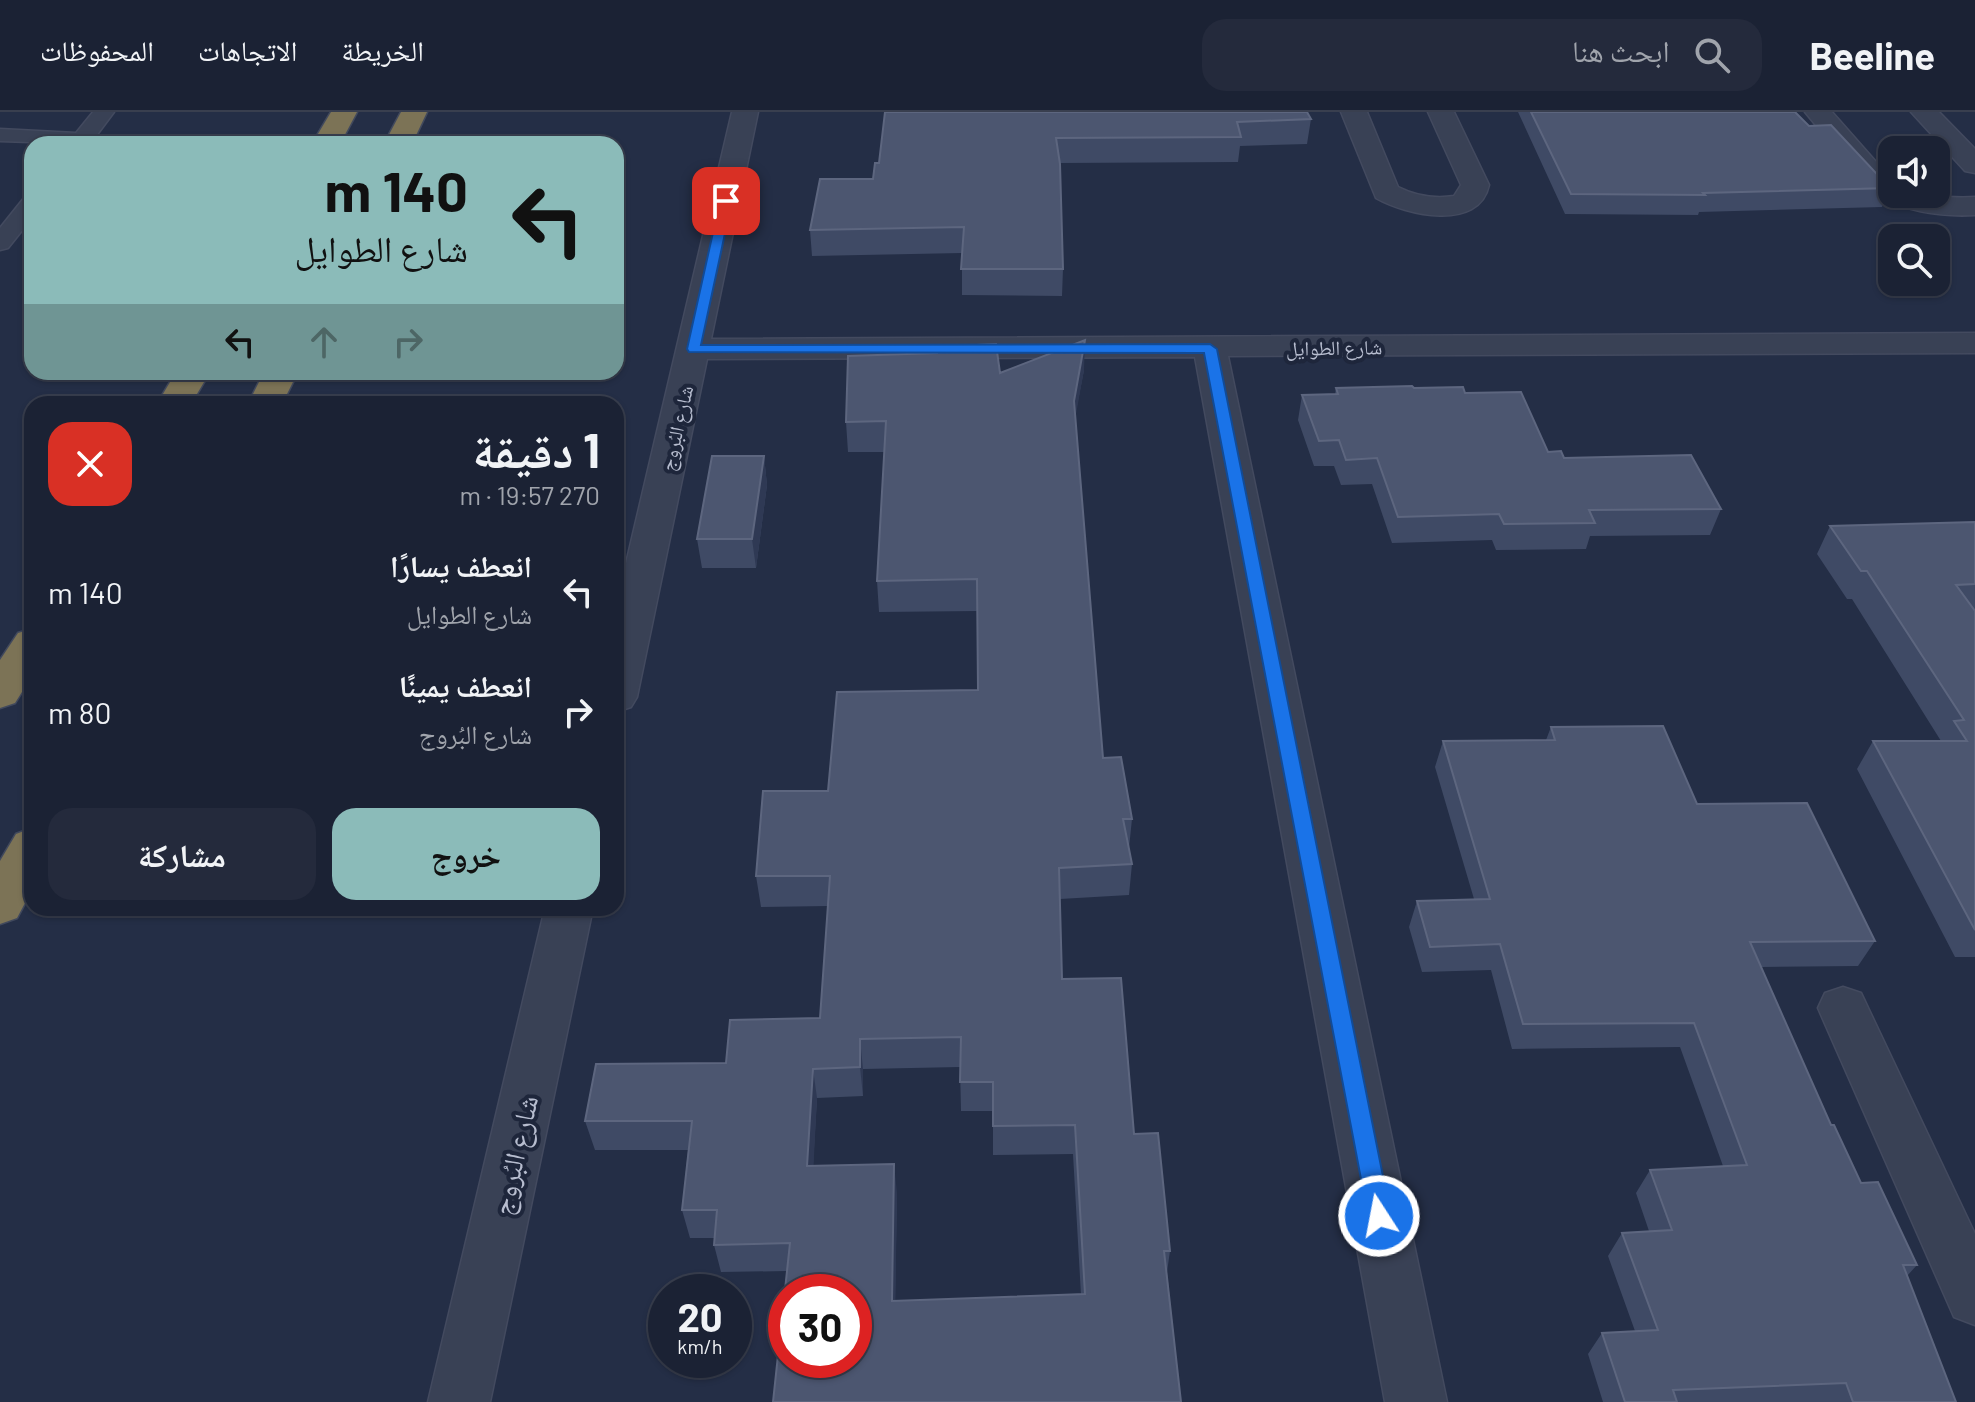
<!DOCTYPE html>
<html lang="ar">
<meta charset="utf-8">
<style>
:root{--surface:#1b2234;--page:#242a3c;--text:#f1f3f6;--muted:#a0a4ac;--line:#393f4f;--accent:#8bbbb9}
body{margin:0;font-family:Barlow,"Noto Naskh Arabic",sans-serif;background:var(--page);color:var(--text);direction:rtl;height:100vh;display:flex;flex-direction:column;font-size:30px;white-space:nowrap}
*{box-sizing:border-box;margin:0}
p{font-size:26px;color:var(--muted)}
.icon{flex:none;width:44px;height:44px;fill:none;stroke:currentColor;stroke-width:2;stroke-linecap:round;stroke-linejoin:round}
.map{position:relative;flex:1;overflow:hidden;direction:ltr}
.side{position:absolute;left:24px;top:284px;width:600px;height:520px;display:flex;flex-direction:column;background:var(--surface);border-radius:24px;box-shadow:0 2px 6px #0004,0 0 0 2px var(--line);direction:rtl}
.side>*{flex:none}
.hud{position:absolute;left:24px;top:24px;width:600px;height:244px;border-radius:24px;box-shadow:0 2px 6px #0004,0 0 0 2px var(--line);direction:rtl;background:#8bbbb9;color:#111;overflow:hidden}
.controls{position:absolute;left:1878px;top:24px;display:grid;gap:16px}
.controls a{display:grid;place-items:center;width:72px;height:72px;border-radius:16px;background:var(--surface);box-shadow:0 2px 6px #0004,0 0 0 2px var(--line);font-size:40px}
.speed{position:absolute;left:648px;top:1162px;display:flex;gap:16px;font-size:40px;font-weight:700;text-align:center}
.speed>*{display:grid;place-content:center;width:104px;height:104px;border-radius:50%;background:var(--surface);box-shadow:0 2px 6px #0004,0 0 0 2px var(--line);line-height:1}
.speed small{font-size:20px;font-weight:400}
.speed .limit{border:12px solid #d22;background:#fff;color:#111}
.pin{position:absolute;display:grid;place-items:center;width:68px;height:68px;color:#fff;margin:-34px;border-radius:16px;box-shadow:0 4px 12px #0006}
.me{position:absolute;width:88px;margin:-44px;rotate:349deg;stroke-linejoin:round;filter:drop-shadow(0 0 6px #0008)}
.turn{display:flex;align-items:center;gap:28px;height:168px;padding:0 24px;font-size:36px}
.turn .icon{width:104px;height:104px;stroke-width:2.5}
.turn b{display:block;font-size:56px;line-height:68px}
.lanes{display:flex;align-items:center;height:76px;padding:0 24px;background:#0003;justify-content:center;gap:40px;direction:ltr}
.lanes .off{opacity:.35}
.round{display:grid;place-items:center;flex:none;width:84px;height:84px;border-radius:24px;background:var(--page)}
.head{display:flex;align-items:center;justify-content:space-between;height:136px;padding:0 24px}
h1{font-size:48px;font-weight:700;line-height:60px}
.primary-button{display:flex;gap:16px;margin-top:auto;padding:16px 24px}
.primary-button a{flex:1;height:92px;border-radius:24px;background:var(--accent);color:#111;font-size:32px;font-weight:700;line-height:92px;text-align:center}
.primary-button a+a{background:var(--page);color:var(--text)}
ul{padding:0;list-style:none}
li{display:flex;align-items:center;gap:24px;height:120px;padding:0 24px}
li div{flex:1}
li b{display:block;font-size:30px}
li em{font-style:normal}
header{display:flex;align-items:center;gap:48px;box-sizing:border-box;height:112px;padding:0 40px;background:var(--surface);border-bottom:2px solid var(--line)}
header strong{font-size:38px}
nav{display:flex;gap:44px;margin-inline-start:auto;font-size:28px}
.search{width:560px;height:72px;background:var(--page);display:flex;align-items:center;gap:20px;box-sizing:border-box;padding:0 28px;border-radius:24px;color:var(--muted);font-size:30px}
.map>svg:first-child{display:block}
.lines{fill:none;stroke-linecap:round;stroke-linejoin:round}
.lane-casing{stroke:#434a5f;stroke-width:3}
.street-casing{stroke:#434a5f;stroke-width:3}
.highway-casing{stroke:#41495d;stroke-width:3}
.lane{fill:#394155;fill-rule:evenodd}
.street{fill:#394155;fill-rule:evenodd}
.highway{fill:#7c7356;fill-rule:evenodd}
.wall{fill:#3f4a65;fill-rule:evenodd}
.shaded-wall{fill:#2f3954}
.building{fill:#4c5670;stroke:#5d667f;stroke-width:2;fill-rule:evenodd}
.route{fill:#1a73e8;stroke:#114b97;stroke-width:2}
.labels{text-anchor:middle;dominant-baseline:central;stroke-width:8;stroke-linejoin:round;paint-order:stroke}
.far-street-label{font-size:20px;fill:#b7bdcf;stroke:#1e263b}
.near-street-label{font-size:28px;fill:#b7bdcf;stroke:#1e263b}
</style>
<header>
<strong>Beeline</strong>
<div class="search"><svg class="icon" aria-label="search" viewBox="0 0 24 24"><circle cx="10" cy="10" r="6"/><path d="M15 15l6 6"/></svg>ابحث هنا</div>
<nav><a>الخريطة</a><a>الاتجاهات</a><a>المحفوظات</a></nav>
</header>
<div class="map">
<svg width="1975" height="1290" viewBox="0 0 1975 1290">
<rect width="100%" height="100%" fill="#242e46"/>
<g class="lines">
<defs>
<path id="lane" d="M93,0h21l-24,32 -90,-3v-12l76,4z
M32,84v22l-24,30 -8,2v-22l24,-30z"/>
<path id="street" d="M732,0h26l-47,227 1264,-6v20l-747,3 219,1046h-62l-190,-1045 -488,2 -70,338 -6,10 -15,5v-106z
M1341,0h26l31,75c18,9 37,12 56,9l7,-11 -33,-73h26l35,73c-10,47 -83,30 -113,13z
M1805,0h27l60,68v14c28,0 55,5 83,3v18c-35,2 -75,-4 -104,-23z
M1911,0h28l36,37v24l-10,-2z
M545,796h48l-103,494h-62z
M1843,875l18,6 114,241v91l-21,-8 -136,-309 7,-15z"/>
<path id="highway" d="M331,0h26l-17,32h-28z
M401,0h26l-15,32h-28z
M176,260h34l-19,32h-34z
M264,260h34l-16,32h-34z
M32,517v47l-17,27 -15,5v-48l18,-27z
M32,716v62l-15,28 -17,6v-63l16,-27z"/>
</defs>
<use href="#lane" class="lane-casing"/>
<use href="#street" class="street-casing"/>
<use href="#highway" class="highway-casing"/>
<use href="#lane" class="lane"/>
<use href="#street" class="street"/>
<use href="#highway" class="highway"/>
</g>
<path class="wall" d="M885,0l426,7 -4,25 -67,2 -2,16 -178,1 3,106 -1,27 -100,-1v-42l-150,3 -2,-26 63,-51 6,-16z
M1518,0h277l14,14 81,62 -8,19 -183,5 -1,3 -133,-1z
M1084,258l-9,46 28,342 29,61 -3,29 3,16 -3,31 -69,4 2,80 72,155 36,117 -3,21 14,130 -394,-131 -66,1 -7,-27 1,-7h-25l-8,-28 6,-60h-93l-10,-29 141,-58 94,-45 8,-112 -67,1 -5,-31 72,-85 150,-101v-79l-99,1 -2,-31 7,-129h-36l-2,-30 154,-49zM960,955l1,44h32v44l80,-1 8,141 -186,6 2,-108 -84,-27 4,-68 46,-2v-27z
M1336,276h78l51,5 83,59 173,57 -11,26 -120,1 -4,13 -90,1 -4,-10 -100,3 -20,-59 -31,1 -7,-19h-20l-16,-46 4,-25 33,-1z
M764,344l3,29 -11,83h-54l-5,-29z
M1975,410v435h-20l-98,-188 16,-28h68l-89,-142h-5l-30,-45 13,-28z
M1551,615l146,77 178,137 -17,25 -97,1 70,158 30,58 56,82 -10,11 49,126h-353l-15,-48 14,-21 33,-2 -27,-75 14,-23 27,-2 -13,-38 14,-23 73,-4 -43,-119 -168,2 -21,-79 -69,2 -13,-45 8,-26 57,-2 -39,-132 8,-26 103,-1z"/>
<path class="shaded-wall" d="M1085,228l-1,30 -11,61 1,-30z
M764,344l3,29 -11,83 -4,-29z
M860,927l3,30v27l-3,-29z
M813,957l4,29 -5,97 -5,-29z
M894,1052l3,29 -2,134 -3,-26z"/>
<path class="building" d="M885,0h422l4,7 -74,3 4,15 -185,1 4,26 3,105h-102l3,-42 -154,3 10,-51h53l2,-16h4z
M1531,0h264l14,14 22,-1 59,63 -187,5 2,2 -134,-1z
M1085,228l-11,61 29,357 18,-1 11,62h-9l9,45 -73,4 3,111 59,-1 13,156 24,-1 12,118h-6l17,151h-408l17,-159 -76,2 3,-35h-35l10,-89h-107l11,-57 130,-1 4,-43 90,-2 10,-142h-74l7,-85h65l9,-99 141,-2 -1,-111 -100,2 9,-160 -40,1 2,-66 89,-3 -1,-6 60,-3 4,29zM961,925l-1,45h33v44l82,-1 10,169 -193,7 2,-137 -87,2 6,-97 47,-2v-28zM786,1180h68v68h-68z
M1412,274l2,2 49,-1 2,6 56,-1 27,60 13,-1 3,7 127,-3 30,54 -132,1 6,13 -91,1 -5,-10 -101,3 -21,-59 -31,2 -7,-20 -20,1 -17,-46 36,-1 -2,-6z
M712,344h52l-12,83h-55z
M1975,410v62l-19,1 19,26v319l-102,-189h94l-13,-20 10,-1 -97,-149h-6l-31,-45z
M1663,614l34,78 110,-1 68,138 -125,1 81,183h3l27,58 17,-1 39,83h-14l53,137h-103l-7,-19 -173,7 4,12h-52l-23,-69 56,-3 -36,-97 50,-3 -22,-60 97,-5 -53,-142 -171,1 -23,-80 -70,3 -13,-46 73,-2 -47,-158 112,-1 -4,-13z"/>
<path class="route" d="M726,85l6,4 -31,144 509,-1 7,5 174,867 -3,8 -9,3 -8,-3 -3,-8 -164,-863 -515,-1 -2,-3 33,-148z"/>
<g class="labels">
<g class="far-street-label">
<text transform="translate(1334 235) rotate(-1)">شارع الطوايل</text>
<text transform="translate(676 316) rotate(-77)">شارع البُروج</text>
</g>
<g class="near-street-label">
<text transform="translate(514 1043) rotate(-77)">شارع البُروج</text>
</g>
</g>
</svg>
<div class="controls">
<a><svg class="icon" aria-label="sound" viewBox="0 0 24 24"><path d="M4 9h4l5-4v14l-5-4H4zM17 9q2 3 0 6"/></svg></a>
<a><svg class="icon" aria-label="search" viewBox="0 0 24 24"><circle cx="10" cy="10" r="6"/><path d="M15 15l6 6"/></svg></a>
</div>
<div class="speed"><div>20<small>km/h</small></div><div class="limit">30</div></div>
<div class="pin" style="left:726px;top:89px;background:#d93025"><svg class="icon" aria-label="arrive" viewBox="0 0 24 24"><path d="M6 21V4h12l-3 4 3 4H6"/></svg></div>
<svg class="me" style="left:1379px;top:1104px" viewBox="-20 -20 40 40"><circle r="17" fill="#1a73e8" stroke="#fff" stroke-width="3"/><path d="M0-11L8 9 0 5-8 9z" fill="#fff"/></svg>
<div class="hud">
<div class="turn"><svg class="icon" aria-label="left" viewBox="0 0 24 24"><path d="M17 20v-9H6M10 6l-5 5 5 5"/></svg><div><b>140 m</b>شارع الطوايل</div></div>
<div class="lanes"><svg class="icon" aria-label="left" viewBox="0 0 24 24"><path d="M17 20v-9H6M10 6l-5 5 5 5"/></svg><svg class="icon off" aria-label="ahead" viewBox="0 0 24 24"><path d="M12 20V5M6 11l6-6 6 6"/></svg><svg class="icon off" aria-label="right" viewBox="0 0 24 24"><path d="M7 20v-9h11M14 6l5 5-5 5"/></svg></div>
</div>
<section class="side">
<div class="head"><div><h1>1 دقيقة</h1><p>270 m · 19:57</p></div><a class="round" style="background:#d93025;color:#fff"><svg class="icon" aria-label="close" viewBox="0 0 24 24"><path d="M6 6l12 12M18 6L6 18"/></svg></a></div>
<ul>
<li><svg class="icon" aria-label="left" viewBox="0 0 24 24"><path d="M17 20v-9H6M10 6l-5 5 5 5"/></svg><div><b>انعطف يسارًا</b><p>شارع الطوايل</p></div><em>140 m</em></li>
<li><svg class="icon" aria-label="right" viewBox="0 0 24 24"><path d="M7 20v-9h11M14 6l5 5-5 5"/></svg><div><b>انعطف يمينًا</b><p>شارع البُروج</p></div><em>80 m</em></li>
</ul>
<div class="primary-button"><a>خروج</a><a>مشاركة</a></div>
</section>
</div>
